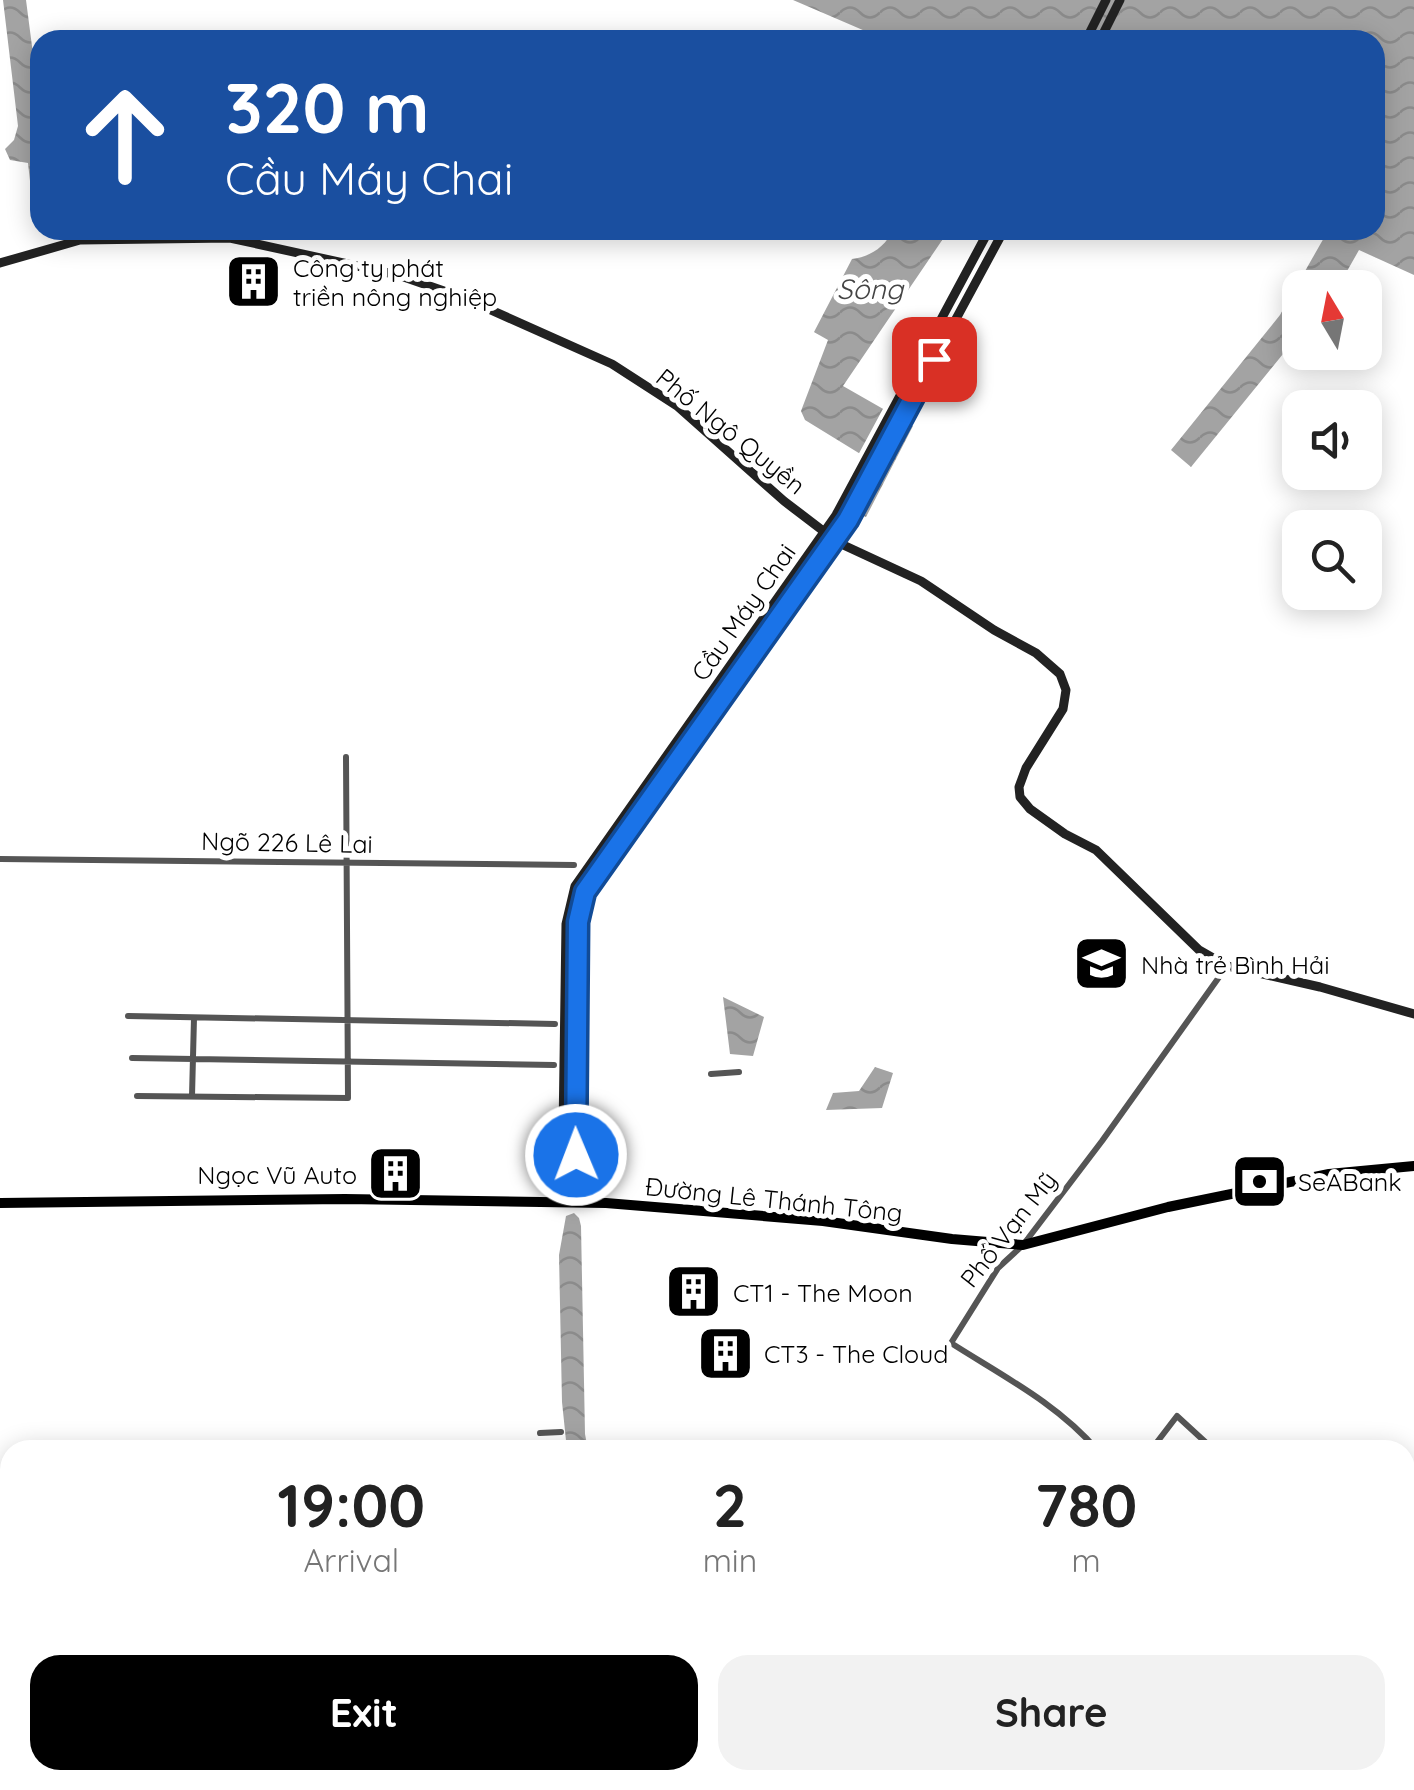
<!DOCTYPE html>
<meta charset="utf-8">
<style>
:root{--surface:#fff;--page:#f2f2f2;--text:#222;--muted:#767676;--accent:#000}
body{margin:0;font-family:Quicksand,sans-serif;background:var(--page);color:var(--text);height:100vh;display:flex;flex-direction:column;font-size:38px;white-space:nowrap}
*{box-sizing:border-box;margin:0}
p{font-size:32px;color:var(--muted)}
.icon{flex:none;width:55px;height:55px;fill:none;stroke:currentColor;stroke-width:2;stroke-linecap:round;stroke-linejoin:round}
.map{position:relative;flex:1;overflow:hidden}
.drawer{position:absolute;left:0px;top:1440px;width:1415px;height:350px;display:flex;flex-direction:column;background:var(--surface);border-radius:30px 30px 0 0;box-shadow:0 5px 25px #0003}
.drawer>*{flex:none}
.guide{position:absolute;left:30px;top:30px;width:1355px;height:210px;border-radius:30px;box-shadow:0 5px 25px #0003;background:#1a4fa0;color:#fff;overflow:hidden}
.needle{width:65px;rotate:350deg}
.buttons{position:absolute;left:1282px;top:270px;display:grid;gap:20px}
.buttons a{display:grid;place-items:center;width:100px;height:100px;border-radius:20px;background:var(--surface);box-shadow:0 5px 25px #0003;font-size:50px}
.pin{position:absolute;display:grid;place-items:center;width:85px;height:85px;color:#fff;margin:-42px;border-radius:20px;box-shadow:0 5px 15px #0006}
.me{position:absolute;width:110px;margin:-55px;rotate:359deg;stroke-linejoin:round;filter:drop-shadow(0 0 8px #0008)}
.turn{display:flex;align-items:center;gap:35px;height:210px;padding:0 30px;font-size:45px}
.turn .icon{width:130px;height:130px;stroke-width:2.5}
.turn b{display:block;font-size:70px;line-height:85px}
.eta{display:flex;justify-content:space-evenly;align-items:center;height:170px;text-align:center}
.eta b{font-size:60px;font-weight:700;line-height:70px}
.action{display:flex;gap:20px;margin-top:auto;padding:20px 30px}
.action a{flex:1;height:115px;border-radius:30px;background:var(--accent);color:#fff;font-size:40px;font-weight:700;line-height:115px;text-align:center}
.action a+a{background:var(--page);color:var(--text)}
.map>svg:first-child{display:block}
.water{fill:url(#water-waves)}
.pier{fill:#fff}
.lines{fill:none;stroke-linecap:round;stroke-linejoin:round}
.street{stroke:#555;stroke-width:6}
.secondary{stroke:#222;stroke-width:9}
.primary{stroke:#000;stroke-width:10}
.route-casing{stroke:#114b97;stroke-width:25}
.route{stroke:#1a73e8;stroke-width:18}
.labels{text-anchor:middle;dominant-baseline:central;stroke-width:10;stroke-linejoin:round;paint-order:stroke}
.poi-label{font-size:25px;fill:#000;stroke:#fff;text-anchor:start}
.street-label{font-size:25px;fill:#000;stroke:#fff}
.water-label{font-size:28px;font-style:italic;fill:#444;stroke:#fff}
</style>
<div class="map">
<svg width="1414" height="1790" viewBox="0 0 1414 1790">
<defs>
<pattern id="water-waves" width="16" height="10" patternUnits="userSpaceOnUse" patternTransform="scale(2.5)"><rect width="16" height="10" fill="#a3a3a3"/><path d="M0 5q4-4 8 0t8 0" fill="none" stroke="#8b8b8b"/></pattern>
</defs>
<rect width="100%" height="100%" fill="#fff"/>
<path class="water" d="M3,0h23l14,108v118h-5l-7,-63 -18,-3 -5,-11 9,-9 4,-14z
M793,0h621v275l-55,-25 -21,37 -38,1v45l-109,134 -20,-17 109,-135 45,-79 -12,-6h62v-190h-489z
M893,230h56l-106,156 70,40 -47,91 -20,-8 18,-41 -2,-13 -57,-35 -4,-9 27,-71 -14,-8 38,-73c18,-2 33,-12 41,-29z
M723,997l41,20 -11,39 -23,-2z
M875,1067l18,6 -11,35 -56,2 7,-17 26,-2z
M574,1213l5,5 2,8 4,208 3,16h-21l-5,-48 -3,-147 7,-39z"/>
<path class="pier" d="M885,405l28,16 -54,98 -16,-6 -1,-18 17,-28 -2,-10z"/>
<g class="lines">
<path class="street" d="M0,859l574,6
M128,1016l427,8
M132,1058l422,7
M711,1074l28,-2
M137,1096l211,2 -2,-341
M192,1096l2,-78
M540,1433l21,-1
M1097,1450c-39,-46 -96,-75 -146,-107l47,-75 25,-23 79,-104 125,-175
M1151,1450l26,-34 37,34
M0,1749h4l2,-42 4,-1
M707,1780v10
M1141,1780l5,10"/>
<path class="secondary" d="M1086,40l20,-40
M1100,40l20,-40
M0,263l80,-23 150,-2 168,37 66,23 148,66 65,42 107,95 55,42 82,38 73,49 42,23 24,21 6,16 -3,19 -37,59 -7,19 1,10 10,12 35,25 31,16 103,100 28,16 93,21 94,27
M562,1201l4,-277 9,-38 261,-371 153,-285
M575,1202l3,-280 7,-30 263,-373 156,-289
M1405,1635l9,-1
M432,1790l56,-10"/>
<path class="primary" d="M0,1203l345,-4 261,4 217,18 129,18 71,6 145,-38 161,-33 85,-8"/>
</g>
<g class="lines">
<defs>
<path id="route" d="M576,1155l2,-233 7,-30 263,-372 86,-161"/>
</defs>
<use href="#route" class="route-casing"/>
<use href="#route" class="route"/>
</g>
<defs>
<symbol id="building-square" viewBox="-11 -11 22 22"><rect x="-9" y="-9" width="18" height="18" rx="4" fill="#000" stroke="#fff"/><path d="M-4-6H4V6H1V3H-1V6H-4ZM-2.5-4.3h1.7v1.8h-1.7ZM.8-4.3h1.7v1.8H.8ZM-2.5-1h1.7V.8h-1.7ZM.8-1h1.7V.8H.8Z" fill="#fff"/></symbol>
<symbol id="school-square" viewBox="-11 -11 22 22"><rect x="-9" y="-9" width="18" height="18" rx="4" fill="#000" stroke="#fff"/><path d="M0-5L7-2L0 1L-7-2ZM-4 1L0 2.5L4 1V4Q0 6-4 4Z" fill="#fff"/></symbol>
<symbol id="bank-square" viewBox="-11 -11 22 22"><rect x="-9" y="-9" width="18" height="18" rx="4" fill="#000" stroke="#fff"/><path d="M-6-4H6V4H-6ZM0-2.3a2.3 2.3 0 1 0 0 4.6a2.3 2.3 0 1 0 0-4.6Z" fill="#fff"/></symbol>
</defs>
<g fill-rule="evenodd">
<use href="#building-square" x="222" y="250" width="63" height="63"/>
<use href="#school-square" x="1070" y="932" width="63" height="63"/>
<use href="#building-square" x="364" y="1142" width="63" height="63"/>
<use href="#bank-square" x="1228" y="1150" width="63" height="63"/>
<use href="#building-square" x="662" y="1260" width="63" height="63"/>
<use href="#building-square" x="694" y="1322" width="63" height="63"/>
</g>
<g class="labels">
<g class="poi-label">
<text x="293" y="267">Công ty phát<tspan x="293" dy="29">triền nông nghiệp</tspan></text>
<text x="1141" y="964">Nhà trẻ Bình Hải</text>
<text x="357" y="1174" text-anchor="end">Ngọc Vũ Auto</text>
<text x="1298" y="1181">SeABank</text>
<text x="733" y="1292">CT1 - The Moon</text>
<text x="764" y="1353">CT3 - The Cloud</text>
</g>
<g class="street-label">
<text transform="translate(731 431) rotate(39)">Phố Ngô Quyền</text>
<text transform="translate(743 612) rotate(-55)">Cầu Máy Chai</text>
<text transform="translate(287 842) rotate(1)">Ngõ 226 Lê Lai</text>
<text transform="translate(774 1199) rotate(6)">Đường Lê Thánh Tông</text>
<text transform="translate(1008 1229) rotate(-52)">Phố Vạn Mỹ</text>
</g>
<g class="water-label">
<text x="870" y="288">Sông</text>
</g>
</g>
</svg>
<div class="buttons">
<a><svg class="needle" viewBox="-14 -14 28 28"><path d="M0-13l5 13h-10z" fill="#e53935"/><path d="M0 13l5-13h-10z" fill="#767676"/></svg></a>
<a><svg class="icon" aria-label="sound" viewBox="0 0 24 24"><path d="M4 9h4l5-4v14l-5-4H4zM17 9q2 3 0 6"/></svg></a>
<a><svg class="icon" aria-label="search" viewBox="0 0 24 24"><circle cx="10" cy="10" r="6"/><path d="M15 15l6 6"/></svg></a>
</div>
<div class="pin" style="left:934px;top:359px;background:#d93025"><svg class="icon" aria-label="arrive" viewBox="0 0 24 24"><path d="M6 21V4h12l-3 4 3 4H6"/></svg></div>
<svg class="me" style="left:576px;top:1155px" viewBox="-20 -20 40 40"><circle r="17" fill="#1a73e8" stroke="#fff" stroke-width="3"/><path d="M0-11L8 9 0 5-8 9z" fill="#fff"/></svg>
<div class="guide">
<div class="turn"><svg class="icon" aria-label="ahead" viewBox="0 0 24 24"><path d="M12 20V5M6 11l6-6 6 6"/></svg><div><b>320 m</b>Cầu Máy Chai</div></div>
</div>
<section class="drawer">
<div class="eta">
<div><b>19:00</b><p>Arrival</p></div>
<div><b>2</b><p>min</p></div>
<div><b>780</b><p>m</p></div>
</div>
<div class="action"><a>Exit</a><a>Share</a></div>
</section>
</div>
